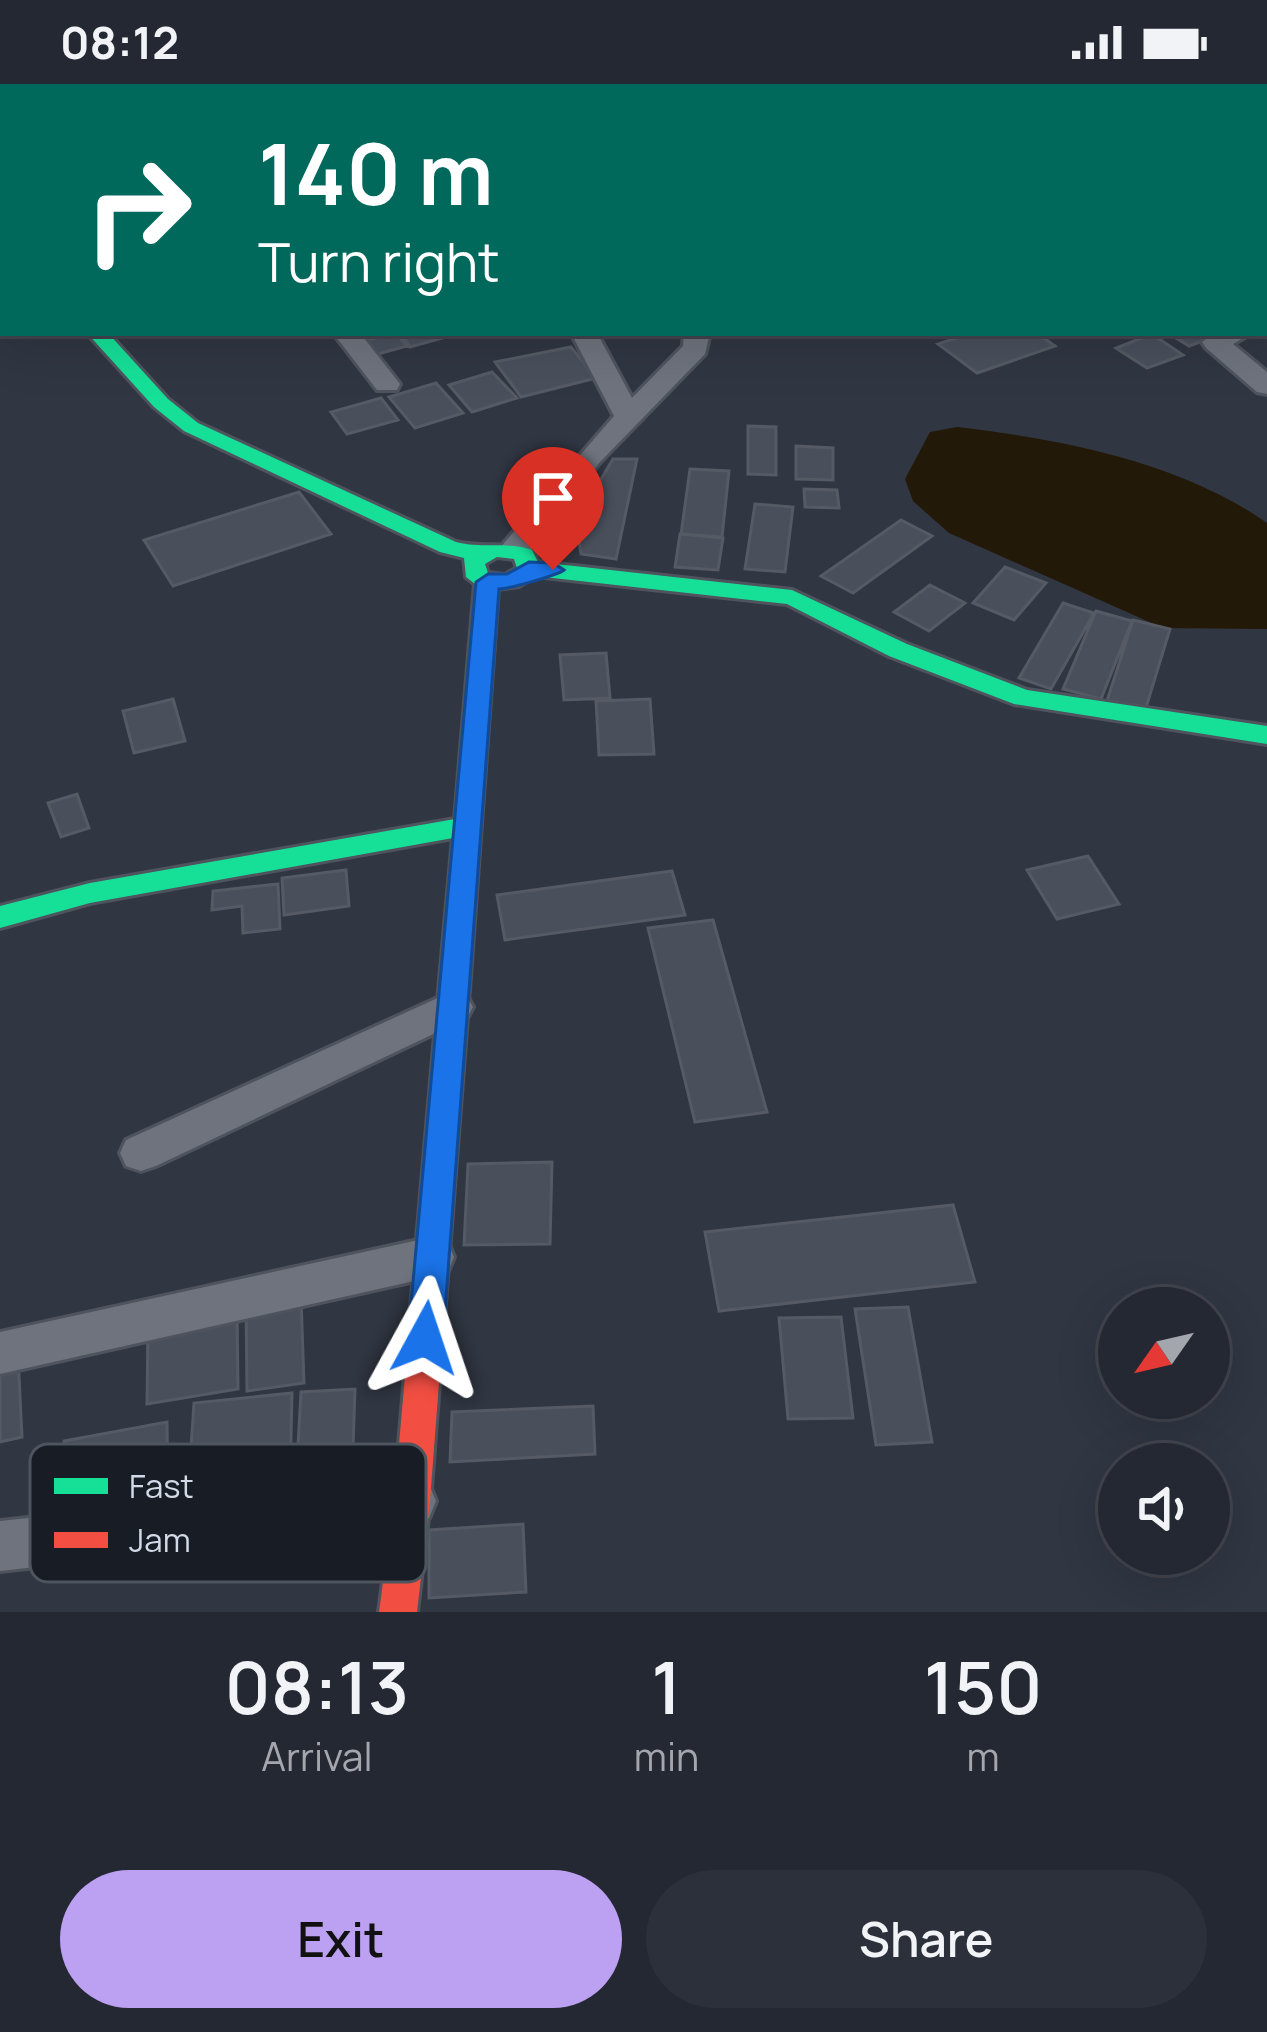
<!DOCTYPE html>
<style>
:root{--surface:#242832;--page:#2c303a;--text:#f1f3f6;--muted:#a3a6ac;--line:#41444d;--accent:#bca0f2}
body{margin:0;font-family:Manrope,sans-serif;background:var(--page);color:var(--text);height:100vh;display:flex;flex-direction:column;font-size:45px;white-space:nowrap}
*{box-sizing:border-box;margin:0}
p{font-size:39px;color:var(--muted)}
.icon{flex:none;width:66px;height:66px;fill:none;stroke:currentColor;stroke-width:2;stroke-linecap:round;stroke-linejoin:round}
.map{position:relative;height:1528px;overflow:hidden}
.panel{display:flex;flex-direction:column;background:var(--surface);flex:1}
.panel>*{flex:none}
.top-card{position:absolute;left:0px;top:0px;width:1269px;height:252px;box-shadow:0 12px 48px #0002,0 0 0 3px var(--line);background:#00695c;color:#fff;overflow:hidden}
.needle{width:78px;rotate:236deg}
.buttons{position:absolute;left:1098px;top:1203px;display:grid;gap:24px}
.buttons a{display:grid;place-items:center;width:132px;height:132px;border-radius:50%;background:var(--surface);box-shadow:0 12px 48px #0002,0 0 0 3px var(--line);font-size:60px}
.pin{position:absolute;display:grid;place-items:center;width:102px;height:102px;color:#fff;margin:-123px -51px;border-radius:50% 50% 50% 0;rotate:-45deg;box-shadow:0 0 12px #0007}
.pin .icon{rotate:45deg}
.me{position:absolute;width:132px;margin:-66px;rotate:5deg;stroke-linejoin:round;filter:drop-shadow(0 0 9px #0008)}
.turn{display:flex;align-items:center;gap:42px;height:252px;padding:0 60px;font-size:54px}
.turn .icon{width:156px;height:156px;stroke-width:2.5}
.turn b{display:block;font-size:84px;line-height:102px}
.eta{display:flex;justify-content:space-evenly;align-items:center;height:204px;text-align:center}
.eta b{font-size:72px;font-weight:600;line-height:84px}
.button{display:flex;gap:24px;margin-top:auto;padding:24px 60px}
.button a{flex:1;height:138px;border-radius:72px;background:var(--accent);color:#111;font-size:48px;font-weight:600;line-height:138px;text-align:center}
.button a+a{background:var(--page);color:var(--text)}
.status{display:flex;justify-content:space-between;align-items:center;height:84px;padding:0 60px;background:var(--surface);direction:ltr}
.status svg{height:33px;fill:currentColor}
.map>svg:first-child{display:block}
.water{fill:#231908}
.building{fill:#49505c;stroke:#555a64;stroke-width:3}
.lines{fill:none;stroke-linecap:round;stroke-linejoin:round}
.street-casing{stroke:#4e535d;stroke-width:6}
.fast-casing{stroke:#4e535d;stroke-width:6}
.jam-casing{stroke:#4e535d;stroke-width:6}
.street{fill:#6e737d;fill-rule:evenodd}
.fast{fill:#16e098;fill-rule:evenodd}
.jam{fill:#f24e42;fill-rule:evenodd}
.route{fill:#1a73e8;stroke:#114b97;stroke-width:3}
.key{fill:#171c25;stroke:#4f555f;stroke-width:3}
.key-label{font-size:33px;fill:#d2d9e7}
</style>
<div class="status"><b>08:12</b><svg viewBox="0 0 49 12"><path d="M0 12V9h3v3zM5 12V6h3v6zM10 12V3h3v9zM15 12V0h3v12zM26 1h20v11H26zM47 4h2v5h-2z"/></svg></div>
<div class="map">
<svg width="1267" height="1528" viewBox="0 0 1267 1528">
<rect width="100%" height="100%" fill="#303642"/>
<path class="water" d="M957,343c104,12 223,35 310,96v106l-104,-1 -214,-95 -36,-32 -8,-22 25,-47z"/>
<path class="building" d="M396,249l11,13 -36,10 -11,-14z
M401,249h59l-50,14z
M971,249h66l18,13 -78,27 -39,-29z
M1168,249h57l-36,13z
M1152,250l31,21 -36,13 -31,-20z
M571,263l25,31 -75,19 -26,-35z
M492,288l25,26 -45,14 -23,-27z
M436,299l27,30 -48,15 -26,-31z
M381,314l17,22 -51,14 -16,-22z
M748,342l28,1v48l-28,-1z
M796,362l37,2v32l-37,-1z
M613,375h24l-21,100 -35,-5 -5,-33z
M690,385l39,2 -7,66 -41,-3z
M804,405l33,1 2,18 -34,-1z
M299,408l32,42 -158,52 -29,-46z
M755,420l38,3 -8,65 -40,-3z
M901,436l31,16 -79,57 -32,-17z
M680,450l43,4 -5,32 -43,-3z
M1005,483l41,16 -32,37 -41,-17z
M930,501l35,18 -36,28 -35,-19z
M1063,519l31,10 -43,76 -32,-11z
M1096,527l36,10 -31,78 -38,-10z
M1133,536l37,9 -25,82 -38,-10z
M606,569l4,45 -46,2 -4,-45z
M173,615l12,42 -51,12 -11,-42z
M650,615l4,55 -55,1 -3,-54z
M77,710l12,34 -28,9 -13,-34z
M1088,772l31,48 -62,15 -30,-49z
M346,786l3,36 -65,9 -2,-37z
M672,787l13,44 -180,25 -8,-45z
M278,800l2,45 -37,4 -1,-27 -30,4 1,-19z
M713,836l54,192 -72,10 -47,-194z
M552,1078l-2,82 -86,1 4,-81z
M953,1121l22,77 -256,29 -14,-79z
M301,1213l3,86 -57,8 -1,-87z
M908,1223l24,135 -56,3 -21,-136z
M237,1226l1,79 -91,15 1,-81z
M841,1233l12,101 -65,1 -9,-101z
M18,1271l4,82 -22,5v-83z
M355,1305l-3,88 -56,5 5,-90z
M292,1309l-2,88 -102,10 6,-88z
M593,1322l2,48 -145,8 2,-50z
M167,1338l1,70 -106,20 2,-71z
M523,1440l3,68 -97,6v-68z"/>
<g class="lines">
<defs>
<path id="street" d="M0,0h22l3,3 -22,1z
M777,0h35l-38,3z
M1108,0h30l-33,3z
M1267,72v15h-1v-15z
M1266,184h1v15h-1z
M1266,230h1v16h-1z
M0,232h3v16h-3z
M333,249h27l40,51 -3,6h-20z
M571,249h26l35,65 51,-52 1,-13h26l-5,21 -105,108 -74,95h-22l-4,-7 4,-7 110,-127z
M1215,249h37l-19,11 34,28v22l-10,-2 -51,-44 -4,-6z
M453,907l14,5 6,11 -6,11 -311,148 -15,5 -15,-5 -6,-13 6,-13z
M432,1153l16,6 6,14 -6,14 -16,6 -432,97v-42z
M412,1393l17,7 7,17 -7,17 -17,7 -412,46v-50z"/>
<path id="fast" d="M87,249h21l60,66 30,24 258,119c27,7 49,-1 76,8l6,12 254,28 115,54 120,46 240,36v18l-253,-40 -125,-48 -102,-52 -252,-28 -16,10 -21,3 -29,401 -5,8h-20l-5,-8 14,-152 -363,65 -90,25v-22l90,-23 365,-64 20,-235 -9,-7 -2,-19 -24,-6 -256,-121 -30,-24zM497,473l17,2 3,9 -12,7 -17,-2 -3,-9z"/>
<path id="jam" d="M454,895l10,3 5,8 -39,511 -13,111h-38l15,-111 45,-511 5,-8z"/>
</defs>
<use href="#street" class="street-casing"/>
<use href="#fast" class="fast-casing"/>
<use href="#jam" class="jam-casing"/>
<use href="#street" class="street"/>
<use href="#fast" class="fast"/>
<use href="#jam" class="jam"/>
</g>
<path class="route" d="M529,478l24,1 11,7c-6,5 -55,19 -65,19l-56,749 -5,11 -13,5 -12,-5 -5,-11 68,-756 12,-8h19z"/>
<rect x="30" y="1360" width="396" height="138" rx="18" class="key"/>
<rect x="54" y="1394" width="54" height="16" fill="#16e098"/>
<rect x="54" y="1448" width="54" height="16" fill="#f24e42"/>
<g class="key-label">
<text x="129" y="1414">Fast</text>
<text x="129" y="1468">Jam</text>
</g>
</svg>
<div class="buttons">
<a><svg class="needle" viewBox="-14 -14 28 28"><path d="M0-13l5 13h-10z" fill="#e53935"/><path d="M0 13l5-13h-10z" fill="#a3a6ac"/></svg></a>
<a><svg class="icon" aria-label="sound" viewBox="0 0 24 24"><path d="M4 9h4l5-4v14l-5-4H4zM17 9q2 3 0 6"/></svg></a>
</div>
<div class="pin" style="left:553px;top:486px;background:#d93025"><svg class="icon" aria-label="arrive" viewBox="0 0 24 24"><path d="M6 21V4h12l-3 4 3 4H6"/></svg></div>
<svg class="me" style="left:425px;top:1254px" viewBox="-20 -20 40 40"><path d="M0-17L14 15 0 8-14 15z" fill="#1a73e8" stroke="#fff" stroke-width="4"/></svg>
<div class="top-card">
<div class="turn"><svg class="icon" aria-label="right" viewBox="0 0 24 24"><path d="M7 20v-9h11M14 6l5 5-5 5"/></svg><div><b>140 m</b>Turn right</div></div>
</div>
</div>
<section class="panel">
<div class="eta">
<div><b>08:13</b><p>Arrival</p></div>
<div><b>1</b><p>min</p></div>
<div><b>150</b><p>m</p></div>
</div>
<div class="button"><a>Exit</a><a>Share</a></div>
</section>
